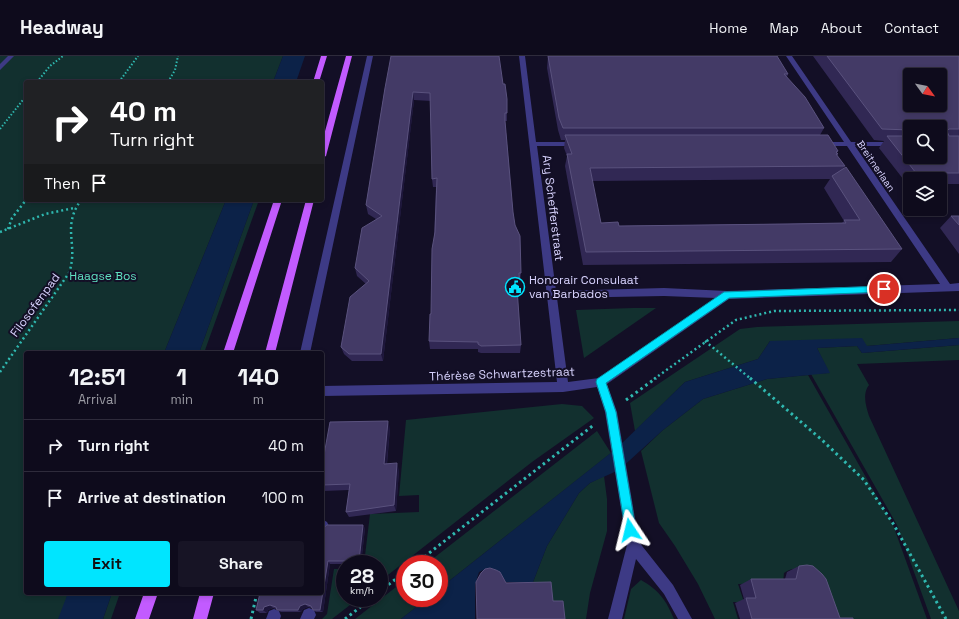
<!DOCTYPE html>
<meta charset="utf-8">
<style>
:root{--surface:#0e0b1c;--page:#171425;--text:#f1f3f6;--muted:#9b9ba3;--line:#2e2b3b;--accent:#00e5ff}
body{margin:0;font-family:"Space Grotesk",sans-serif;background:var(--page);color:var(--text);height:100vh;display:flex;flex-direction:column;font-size:15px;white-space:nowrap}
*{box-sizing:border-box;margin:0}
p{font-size:13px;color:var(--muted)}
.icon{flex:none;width:22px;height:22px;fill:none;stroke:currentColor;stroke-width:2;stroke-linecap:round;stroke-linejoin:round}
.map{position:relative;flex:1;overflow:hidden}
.details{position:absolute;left:24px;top:295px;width:300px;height:244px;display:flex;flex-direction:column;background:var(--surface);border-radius:4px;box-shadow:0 2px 6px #0003,0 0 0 1px var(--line)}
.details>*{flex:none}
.banner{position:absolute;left:24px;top:24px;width:300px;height:122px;border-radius:4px;box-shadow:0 2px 6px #0003,0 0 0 1px var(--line);background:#202124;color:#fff;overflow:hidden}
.needle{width:26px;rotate:123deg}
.controls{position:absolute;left:903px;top:12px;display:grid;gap:8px}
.controls a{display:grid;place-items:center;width:44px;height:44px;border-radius:4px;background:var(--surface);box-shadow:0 2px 6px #0003,0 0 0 1px var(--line);font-size:20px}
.speed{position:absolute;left:336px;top:499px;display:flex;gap:8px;font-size:20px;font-weight:700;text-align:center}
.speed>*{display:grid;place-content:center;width:52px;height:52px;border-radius:50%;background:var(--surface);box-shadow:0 2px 6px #0003,0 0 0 1px var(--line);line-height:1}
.speed small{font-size:10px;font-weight:400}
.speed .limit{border:6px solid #d22;background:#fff;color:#111}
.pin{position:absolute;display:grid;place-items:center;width:34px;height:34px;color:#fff;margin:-17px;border:2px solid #fff;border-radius:50%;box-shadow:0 1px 4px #0007}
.me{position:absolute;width:44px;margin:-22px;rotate:350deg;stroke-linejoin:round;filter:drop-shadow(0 0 3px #0008)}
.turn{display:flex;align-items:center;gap:14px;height:84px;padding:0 20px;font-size:18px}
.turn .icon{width:52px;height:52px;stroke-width:2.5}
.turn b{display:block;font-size:28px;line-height:34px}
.then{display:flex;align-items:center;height:38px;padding:0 20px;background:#0003;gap:8px;font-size:15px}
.eta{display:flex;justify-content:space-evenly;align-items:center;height:68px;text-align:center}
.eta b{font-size:24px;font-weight:700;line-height:28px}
.action{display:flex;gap:8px;margin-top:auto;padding:8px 20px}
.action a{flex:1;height:46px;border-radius:4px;background:var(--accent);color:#111;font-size:16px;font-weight:700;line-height:46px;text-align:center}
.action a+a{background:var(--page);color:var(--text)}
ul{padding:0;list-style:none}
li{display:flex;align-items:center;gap:12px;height:52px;padding:0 20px;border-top:1px solid var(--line)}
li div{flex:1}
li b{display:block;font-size:15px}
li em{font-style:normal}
header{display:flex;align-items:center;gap:24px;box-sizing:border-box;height:56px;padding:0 20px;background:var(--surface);border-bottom:1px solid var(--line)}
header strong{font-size:19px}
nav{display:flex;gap:22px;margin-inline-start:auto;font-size:14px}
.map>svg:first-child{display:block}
.green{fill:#12302f}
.water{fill:#0c2248}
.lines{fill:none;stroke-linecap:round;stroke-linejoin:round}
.path-far2{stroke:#2fb8b0;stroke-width:2;stroke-dasharray:1.5 2;stroke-linecap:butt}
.path-far1{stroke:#2fb8b0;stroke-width:2.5;stroke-dasharray:2 3;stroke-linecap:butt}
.path{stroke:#2fb8b0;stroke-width:3;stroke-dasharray:2.5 3.5;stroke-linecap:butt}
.minor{fill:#3d3a85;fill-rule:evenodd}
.major{fill:#c25bff;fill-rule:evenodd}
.wall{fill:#312854;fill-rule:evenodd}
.shaded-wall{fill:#1d163a}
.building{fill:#433a66;stroke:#5a527e;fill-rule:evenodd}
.route{fill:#00e5ff;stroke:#0095a6}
.labels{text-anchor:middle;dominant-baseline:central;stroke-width:4;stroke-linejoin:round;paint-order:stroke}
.far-street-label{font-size:10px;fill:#d9d4ff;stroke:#130f26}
.street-label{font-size:12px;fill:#d9d4ff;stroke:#130f26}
.park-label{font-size:12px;fill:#5fe0c0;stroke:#130f26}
.poi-label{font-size:12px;fill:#d9d4ff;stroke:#130f26;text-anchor:start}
</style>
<header>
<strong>Headway</strong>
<nav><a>Home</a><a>Map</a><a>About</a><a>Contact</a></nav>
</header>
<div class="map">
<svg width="959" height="563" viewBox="0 0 959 563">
<rect width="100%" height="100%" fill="#130f26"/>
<path class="green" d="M0,0h283l-10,26h-247v118h200l-62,153h-138v240h43l-9,26h-60z
M254,144h5l-55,153h-5z
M633,252h23l-72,50 -8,-48z
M959,265v17l-92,8 -97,-5 -12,18 -73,23 -50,49 -5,-28 110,-74 17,-2z
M959,289v15l-102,4 12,21c-7,9 -3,21 0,31l90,195v8h-28l-34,-94 -86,-151 18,-1 -12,-25 40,-2 5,7z
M808,319l85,150 34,94h-102l-25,-49c-7,-2 -10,-1 -16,3l-1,10 -45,1 6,18h-11l5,17h-23l-17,-35 -23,-38 -16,-23 -18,-72 22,-21 40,-31 64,-20z
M562,348l20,2 12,12 -62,44 -153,120v-18h-15l6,-50 49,-2v-17l-20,1 7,-76z
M597,375l14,22 -172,136v-25h-13z
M604,420l3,23v32l-17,62 -4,26h-22l-12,-16 -1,-18 -18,-3 14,-36 32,-53 11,-10z
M334,513h11v29h14l-27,21h-10l5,-5z
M405,524v18h23l-27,21h-46z
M641,524c18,10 25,20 33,39h-50l7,-30z
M112,537h8l-9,26h-8z"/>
<path class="water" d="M283,0h22l-9,26h-23z
M226,144h28l-55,153h-35z
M862,282l5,8 92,-8v7l-97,8 -5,-7 -40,2 13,25 -63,6 -64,20 -40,31 -44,40 -29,13 -11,10 -32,53 -14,36h-27l-8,-11 -10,-3 -9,4 -4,13v34h-74l27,-21h11v-9l178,-141 68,-66 73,-23 12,-18z
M68,537h44l-9,26h-45z"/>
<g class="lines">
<path class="path-far2" d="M37,26l13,-16 13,-10
M119,26l19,-26
M168,26l7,-12 3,-14
M0,73l26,-33"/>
<path class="path-far1" d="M8,173l4,-11 14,-18
M0,176l45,-18 29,-6
M705,285l46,38
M0,316l69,-99c10,-29 -8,-45 12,-73
M654,323l82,-59 38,-9 185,-1"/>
<path class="path" d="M750,322l72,62 42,40 30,45 52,94
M626,344l30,-22
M415,508l180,-140
M379,536l26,-20
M251,563l6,-26
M345,563l27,-21"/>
<path class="minor" d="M8,0h6l-14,14v-6z
M367,0h6l-63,297h-10z
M519,0h6l11,86h42l4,2 -4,2h-41l19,145 108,-3 63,3 213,-7 -93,-138h-27l-4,-2 4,-2h24l-58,-86h6l59,86h59v4h-55l95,138 9,-1v8l-230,8 -122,85 10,28 22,130 34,43 19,34h-14l-14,-25 -28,-35 -14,60h-14l19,-74 -22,-133 -8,-25 -34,5 -241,4v-10l235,-4zM664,240l52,2 -117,80 -31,4 -11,-84z
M322,463l5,3 2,4 -2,4 -4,2z
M309,552l5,2 2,5 -2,4h-14l4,-9z
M274,553l5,2 2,5 -1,3h-14l3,-8z"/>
<path class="major" d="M321,0h6l-8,26h-6z
M346,0h6l-26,100 -4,2v-16z
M274,144h8l-49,153h-10z
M306,144h8l-39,153h-10z
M144,537h14l-9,26h-14z
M200,537h14l-7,26h-14z"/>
</g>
<path class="wall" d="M548,0l240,18 -1,3 37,51 -4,7 18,16 -1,2 1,1 -1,2 8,10 -3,4 60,79 -11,13 -308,3 -18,-99 2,-10 -3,-8 1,-8h-4l-3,-10 -11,-62zM830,123l-6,9 20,33 -2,2 -223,3 -18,-3 -9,-42z
M813,0h146v128h-19v-5h-30v5h-3l-28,-36 5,-7 -10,-1zM910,71h30l-30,30z
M503,28l4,29v8h-2l8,91 8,61 -1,8h-1l1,7 -1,8h-2l4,49 -1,8h-39l-3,-1v-3h-48l-1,-8 2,-27 5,-127h-3l-1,-8 -1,-78 -17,-1 -31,261h-31l-8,-7 -3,-7 25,-63 -9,-8 -2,-8 21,-49 -8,-5 -2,-9 19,-117z
M951,160h8v38l-19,-26z
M390,372l-3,36 12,6 -3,41 -47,6 -3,-5 3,-22 -26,1 -1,-1v-24z
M365,472l-4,36h-31l-7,48h-7l-3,-2 -1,-2 -4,-1 -5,2 -2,3h-20l-4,-2 -1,-1 -3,-1 -5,2 -1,3h-7l-4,-3 66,-81z
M799,510l41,52 13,1h-113l-5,-16 9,-4 -4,-14 11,-6h34l2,-7z"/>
<path class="shaded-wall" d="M413,36l1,8 -31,261 -2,-7z
M388,365l2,7 -4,42 -2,-6z
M397,407l2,7 -3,41 -2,-6z
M363,469l2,3 -4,36 -2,-3z
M328,505l2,3 -7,48 -3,-2z
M305,548l3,3 -5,2 -2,3 -3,-2 2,-4z
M270,549l3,3 -5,2 -1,3 -4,-3 1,-3z"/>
<path class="building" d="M391,0h108l4,28h2l2,15v14h-2v8l8,91 2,13 5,11 1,37h-2l1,15h-3l4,57 -40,1 -3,-2v-2l-49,-1 1,-27h1l1,-65 3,-17 2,-54 -5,1 -2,-86 -17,-1 -32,262h-32l-8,-7 9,-50 19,-16 -14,-13 7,-40 20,-12 -16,-11 19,-117z
M548,0h229l11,18h-4l21,23 19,31h-261l-4,-10z
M827,0h132v73h-10l-2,2 2,5h10v37h-43l-29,-37h23v21h30v-30h-30v3l-28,-1zM910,19h30v30h-30z
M565,79h263l10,16 -2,1 2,2h-2l9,12 -255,2 11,55 17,-1 1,4 169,-2 58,-1 -2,-3h16l-28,-44 14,-9 56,82 -316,3 -19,-98h5z
M951,160h8v9z
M388,365l-4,43 13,-1 -3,42 -48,7 4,-28 -28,1v-19l8,-44z
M327,469h36l-4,36h-31l-8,49h-7l-2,-4 -6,-2 -5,2 -2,4h-21l-1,-3 -6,-2 -6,2 -1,3h-7l4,-17h62v-64z
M807,509l6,1 9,8 4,5 14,39h13v1h-101l-6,-21h10l-5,-19h45l3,-13z
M490,512l6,2 4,2 6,11 45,-1 2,19h10l2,18h-88l-1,-37 5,-9 4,-4z"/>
<path class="route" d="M884,230l5,3 -5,3 -155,6 -123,85 10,29 20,118 -2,4 -4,2 -4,-2 -20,-122 -10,-30 1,-3 127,-87z"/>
<defs>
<symbol id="civic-ring" viewBox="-11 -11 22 22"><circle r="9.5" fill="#130f26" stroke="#00e5ff" stroke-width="1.5"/><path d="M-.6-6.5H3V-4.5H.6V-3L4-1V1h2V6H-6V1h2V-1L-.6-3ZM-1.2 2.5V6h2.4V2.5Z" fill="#00e5ff"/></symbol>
</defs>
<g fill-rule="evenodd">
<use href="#civic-ring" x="504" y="220" width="22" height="22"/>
</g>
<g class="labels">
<g class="far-street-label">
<text transform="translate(876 110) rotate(56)">Breitnerlaan</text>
</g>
<g class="street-label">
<text transform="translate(553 152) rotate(83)">Ary Schefferstraat</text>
<text transform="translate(35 249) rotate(-54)">Filosofenpad</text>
<text transform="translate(502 318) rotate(-2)">Thérèse Schwartzestraat</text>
</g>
<g class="park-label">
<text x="103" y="220">Haagse Bos</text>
</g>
<g class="poi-label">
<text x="529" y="224">Honorair Consulaat<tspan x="529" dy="14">van Barbados</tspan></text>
</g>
</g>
</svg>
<div class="controls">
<a><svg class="needle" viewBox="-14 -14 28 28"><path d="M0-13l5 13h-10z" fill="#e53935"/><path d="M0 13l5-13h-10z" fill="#9b9ba3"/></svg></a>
<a><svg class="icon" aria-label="search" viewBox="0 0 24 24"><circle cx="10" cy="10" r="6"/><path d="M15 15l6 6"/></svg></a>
<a><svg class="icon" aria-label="layers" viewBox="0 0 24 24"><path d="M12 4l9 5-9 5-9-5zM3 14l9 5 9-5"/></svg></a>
</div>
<div class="speed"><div>28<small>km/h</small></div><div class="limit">30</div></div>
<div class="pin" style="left:884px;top:233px;background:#d93025"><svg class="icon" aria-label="arrive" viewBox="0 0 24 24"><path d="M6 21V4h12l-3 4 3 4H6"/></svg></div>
<svg class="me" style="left:630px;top:474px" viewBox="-20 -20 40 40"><path d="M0-17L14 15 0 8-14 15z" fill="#00e5ff" stroke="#fff" stroke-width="4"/></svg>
<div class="banner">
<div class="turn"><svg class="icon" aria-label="right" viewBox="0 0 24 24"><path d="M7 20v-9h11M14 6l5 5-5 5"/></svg><div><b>40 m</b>Turn right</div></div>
<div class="then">Then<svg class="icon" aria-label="arrive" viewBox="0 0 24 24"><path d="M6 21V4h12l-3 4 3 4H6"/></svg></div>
</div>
<section class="details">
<div class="eta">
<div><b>12:51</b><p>Arrival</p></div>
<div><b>1</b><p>min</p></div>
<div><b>140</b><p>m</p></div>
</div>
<ul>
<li><svg class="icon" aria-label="right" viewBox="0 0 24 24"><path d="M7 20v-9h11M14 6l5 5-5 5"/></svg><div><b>Turn right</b></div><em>40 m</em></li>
<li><svg class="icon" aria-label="arrive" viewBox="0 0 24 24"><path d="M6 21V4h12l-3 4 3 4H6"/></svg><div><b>Arrive at destination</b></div><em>100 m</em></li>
</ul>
<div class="action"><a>Exit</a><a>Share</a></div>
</section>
</div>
